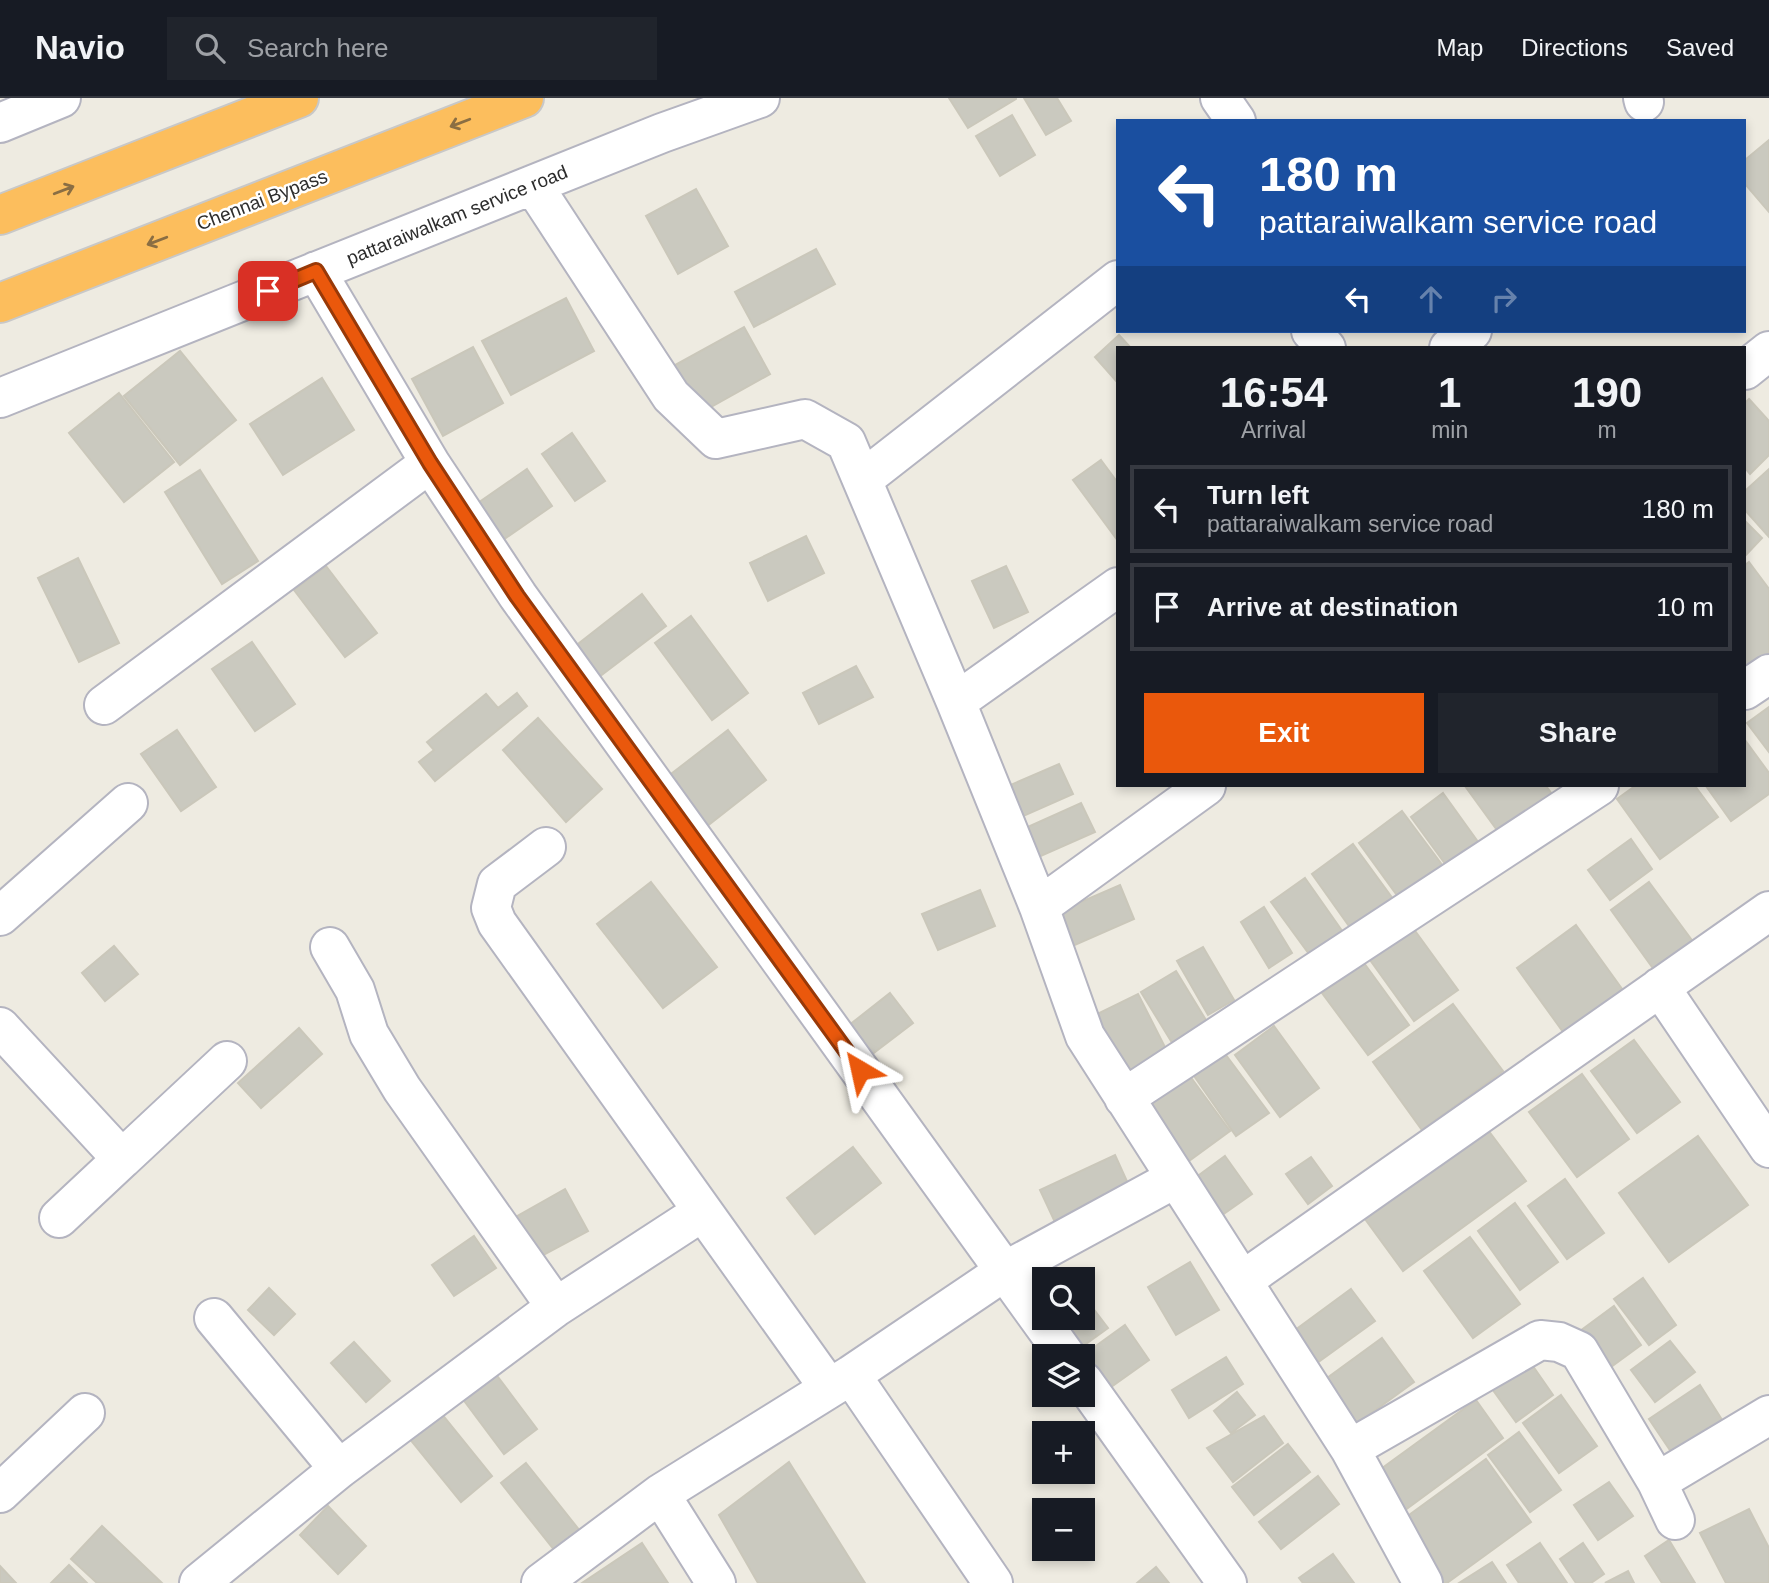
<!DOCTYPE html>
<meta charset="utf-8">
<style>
:root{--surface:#171b24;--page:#20242c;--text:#f1f3f6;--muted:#9ea1a6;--line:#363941;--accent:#ea580c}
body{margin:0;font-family:Helvetica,sans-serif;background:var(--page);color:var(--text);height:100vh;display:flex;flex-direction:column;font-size:26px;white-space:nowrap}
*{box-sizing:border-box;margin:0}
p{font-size:23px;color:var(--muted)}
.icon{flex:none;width:38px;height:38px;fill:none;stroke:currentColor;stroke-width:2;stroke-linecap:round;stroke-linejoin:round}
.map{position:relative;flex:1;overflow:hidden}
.details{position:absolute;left:1116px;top:248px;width:630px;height:441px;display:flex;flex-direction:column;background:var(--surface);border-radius:0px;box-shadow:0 4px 10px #0003}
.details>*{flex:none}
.banner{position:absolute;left:1116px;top:21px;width:630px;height:214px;border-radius:0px;box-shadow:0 4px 10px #0003;background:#1a4fa0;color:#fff;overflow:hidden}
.tools{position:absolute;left:1032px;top:1169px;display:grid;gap:14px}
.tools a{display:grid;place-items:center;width:63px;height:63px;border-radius:0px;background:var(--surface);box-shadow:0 4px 10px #0003;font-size:35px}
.pin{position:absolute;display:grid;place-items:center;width:60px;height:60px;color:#fff;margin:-30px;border-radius:14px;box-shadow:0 4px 10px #0006}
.me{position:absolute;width:77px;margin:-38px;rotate:324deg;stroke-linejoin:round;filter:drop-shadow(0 0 5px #0008)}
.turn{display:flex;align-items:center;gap:24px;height:147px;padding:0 28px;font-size:32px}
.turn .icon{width:91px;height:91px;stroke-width:2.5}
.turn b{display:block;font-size:49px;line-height:60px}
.lanes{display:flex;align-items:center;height:66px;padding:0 28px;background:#0003;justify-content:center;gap:35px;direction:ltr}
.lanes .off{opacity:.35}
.eta{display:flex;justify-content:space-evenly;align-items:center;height:119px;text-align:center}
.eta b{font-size:42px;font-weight:800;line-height:49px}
.action{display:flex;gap:14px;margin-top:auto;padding:14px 28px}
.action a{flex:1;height:80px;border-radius:0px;background:var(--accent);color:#fff;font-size:28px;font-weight:800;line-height:80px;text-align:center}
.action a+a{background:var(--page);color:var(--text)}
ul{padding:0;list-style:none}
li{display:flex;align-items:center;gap:21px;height:88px;margin:0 14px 10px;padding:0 14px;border:4px solid var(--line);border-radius:0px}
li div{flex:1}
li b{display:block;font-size:26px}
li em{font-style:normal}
header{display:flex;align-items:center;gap:42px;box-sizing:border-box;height:98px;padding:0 35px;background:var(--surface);border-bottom:2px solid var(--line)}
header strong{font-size:33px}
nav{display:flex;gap:38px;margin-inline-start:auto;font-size:24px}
.search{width:490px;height:63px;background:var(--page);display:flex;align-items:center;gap:18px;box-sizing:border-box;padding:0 24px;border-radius:0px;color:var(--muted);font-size:26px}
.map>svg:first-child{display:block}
.building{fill:#cac9bf;stroke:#cac7ba;stroke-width:2}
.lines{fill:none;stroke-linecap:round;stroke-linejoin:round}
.minor-casing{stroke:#b4b4c0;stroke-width:42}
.highway-casing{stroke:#c8c8c8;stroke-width:42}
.minor{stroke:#fff;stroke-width:38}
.highway{stroke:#fcbe5d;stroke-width:38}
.oneway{stroke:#8a6e43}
.route-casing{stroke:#983908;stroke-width:18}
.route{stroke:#ea580c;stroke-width:12}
.labels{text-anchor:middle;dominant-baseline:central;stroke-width:5;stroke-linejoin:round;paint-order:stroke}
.street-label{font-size:19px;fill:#2d2d2d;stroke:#fff}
</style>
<header>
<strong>Navio</strong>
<div class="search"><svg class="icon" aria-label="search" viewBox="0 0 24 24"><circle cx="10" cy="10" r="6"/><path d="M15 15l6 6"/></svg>Search here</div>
<nav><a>Map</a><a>Directions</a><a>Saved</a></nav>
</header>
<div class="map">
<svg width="1769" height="1485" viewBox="0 0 1769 1485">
<rect width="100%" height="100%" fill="#eeebe1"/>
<path class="building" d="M949,0h67v1l-48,29z
M1024,0h33l14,23 -25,14z
M1012,17l23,40 -35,21 -24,-40z
M1769,42v72l-24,-28v-24z
M696,91l32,57 -50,28 -32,-58z
M816,151l19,35 -81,43 -19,-35z
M566,200l28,53 -83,44 -29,-54z
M744,229l26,47 -75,42 -27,-47z
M1119,237l12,13h-13v35l-23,-26z
M473,249l30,56 -60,33 -31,-57z
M180,253l56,69 -56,45 -56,-69z
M322,280l32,52 -71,45 -33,-51z
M119,295l55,69 -50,40 -55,-69z
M1749,301l20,22v34l-19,19 -5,-6v-65z
M572,335l33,48 -30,20 -33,-47z
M1101,362l17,23v58l-45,-61z
M527,371l25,37 -52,36 -25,-37z
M1769,371v68l-24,-27v-19z
M200,372l58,91 -36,23 -57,-92z
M1745,423l17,17 -17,18z
M806,438l18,37 -56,28 -18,-38z
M78,460l41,85 -40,19 -41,-84z
M1749,464l20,27v75l-24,3v-102z
M326,468l51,67 -32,24 -51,-67z
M1006,468l22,46 -34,16 -22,-47z
M642,496l24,32 -75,57 -22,-32z
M691,518l57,77 -36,27 -57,-77z
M252,544l43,62 -40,27 -43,-62z
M856,568l17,31 -54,27 -16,-31z
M517,595l10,13 -92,75 -16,-19 15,-12 -7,-8 59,-48 12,14z
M1769,609v45l-22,-29z
M538,620l64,71 -36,33 -63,-72z
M177,632l39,57 -35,24 -40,-57z
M728,632l38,50 -69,54 -39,-50z
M1745,642l24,33v21l-38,27 -25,-35h39z
M1059,666l14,30 -61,27 -13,-31z
M1465,688h81l12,16 -53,39z
M1635,688h60l23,31 -58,42 -43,-60z
M1443,695l38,53 -32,23 -38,-52z
M1081,705l14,29 -61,27 -13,-29z
M1402,713l41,55 -44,32 -40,-55z
M1631,741l21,30 -42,31 -22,-30z
M1353,746l43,59 -42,30 -42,-59z
M1305,780l40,57 -33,23 -41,-56z
M651,784l66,85 -54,41 -66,-84z
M1649,784l45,61 -39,28 -44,-61z
M1120,787l14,34 -66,29 -15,-34z
M980,792l15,36 -57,24 -16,-36z
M1264,809l28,46 -23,15 -28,-46z
M1576,827l49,68 -59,43 -49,-68z
M1413,830l45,62 -44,31 -44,-61z
M114,848l24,28 -33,27 -23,-28z
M1203,849l31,53 -26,15 -31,-54z
M1364,865l45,62 -41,30 -46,-62z
M1176,873l33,54 -35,21 -33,-54z
M890,895l23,30 -42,32 -23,-29z
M1138,896l31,61 -53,26 -31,-61z
M1453,906l50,67 -81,59 -49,-68z
M1274,928l45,62 -39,29 -45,-62z
M299,930l23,26 -61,54 -23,-25z
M1634,942l46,62 -43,31 -46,-62z
M1223,953l46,62 -33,23 -44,-63z
M1187,974l43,59 -48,35 -44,-58z
M1582,976l47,65 -52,38 -48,-65z
M1488,1032l38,51 -123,90 -38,-52z
M1698,1038l50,69 -79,57 -50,-69z
M853,1049l28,36 -66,51 -28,-36z
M1115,1057l20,44 -75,34 -20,-43z
M1225,1058l27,38 -30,21 -27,-37z
M1311,1059l21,29 -24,18 -22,-30z
M1565,1081l39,54 -37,26 -39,-53z
M565,1091l23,42 -52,28 -22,-41z
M1515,1105l43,59 -38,28 -42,-59z
M474,1138l22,32 -42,28 -22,-31z
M1470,1139l50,67 -47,34 -49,-67z
M1190,1164l29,48 -43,25 -28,-48z
M1065,1172l7,9h-19z
M1643,1180l33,47 -27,20 -35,-46z
M269,1190l26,26 -21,21 -26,-25z
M1351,1191l24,32 -65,47 -23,-32z
M1083,1197l25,33 -32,23 -25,-33h32z
M1614,1208l27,39 -37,27 -28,-38z
M1125,1227l24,35 -45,32 -22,-36z
M1382,1240l32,44 -59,43 -32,-44z
M1670,1243l25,31 -40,30 -24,-32z
M354,1244l36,39 -24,21 -35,-39z
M1226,1259l17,27 -54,34 -17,-28z
M1528,1261l25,36 -37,27 -26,-36z
M495,1275l42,56 -33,25 -42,-56z
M1700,1287l24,38 -50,33 -25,-37z
M1237,1294l18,23 -24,18 -17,-22z
M1561,1297l36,51 -38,27 -36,-50z
M1476,1302l27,38 -102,75 -27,-39z
M432,1304l60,74 -31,26 -61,-75z
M1264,1318l19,27 -50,39 -26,-34z
M1519,1334l42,58 -31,22 -42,-57z
M1288,1346l22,28 -56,43 -22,-28z
M1486,1361l45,63 -84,61h-13l-40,-57z
M789,1364l76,121h-107l-39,-68z
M526,1365l62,78 -25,20 -62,-78z
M1318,1378l21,28 -58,45 -22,-27z
M1609,1384l24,34 -35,24 -24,-35z
M328,1408l38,40 -28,28 -38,-39z
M1749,1411l20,39v35h-43l-26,-50z
M102,1428l60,57h-65l-26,-24z
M1669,1442l26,43h-33l-17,-27z
M642,1445l26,40h-86z
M1540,1445l27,40h-48l-12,-18z
M1583,1445l21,31 -13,9h-15l-16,-24z
M1333,1456l21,29h-51l-4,-5z
M1492,1464l14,21h-47z
M69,1467l18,18h-36z
M0,1468l16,17h-16z
M1156,1469l13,16h-32z
M1628,1473l6,12h-29z"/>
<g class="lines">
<defs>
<path id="minor" d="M1220,0l16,23
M1643,0l1,4
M0,25l61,-25
M533,87l138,211 45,43 89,-20 41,23 110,260
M316,173l114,192 88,133 548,760
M1311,233l15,17
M1449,250l23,-17
M1745,272l24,-19
M0,300l662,-265 98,-35
M862,382l256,-200
M1118,489l-162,115 83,205 46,129 265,413 73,134
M1745,592l24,-16
M104,607l326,-242
M546,749l-49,37 -6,24 6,15 332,465
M1039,809l167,-121
M0,818l128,-113
M1660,889l109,161
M0,929l122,132 105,-98
M1124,1000l475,-312
M59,1120l63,-59
M1242,1183l527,-370
M556,1209l146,-95
M214,1220l125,151
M851,1277l142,208
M1083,1283l144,202
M1350,1351l190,-109 19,2 20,9 78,131 18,38
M1657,1384l112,-67
M0,1395l85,-80
M660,1396l56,89
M199,1485l140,-114 217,-162 -154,-218 -33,-55 -14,-44 -25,-43
M541,1485l119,-89 191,-119 154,-104 171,-93"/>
<path id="highway" d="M0,117l299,-117
M0,205l524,-205"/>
</defs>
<use href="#minor" class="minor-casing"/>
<use href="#highway" class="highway-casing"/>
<use href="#minor" class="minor"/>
<use href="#highway" class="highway"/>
</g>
<defs><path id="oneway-shaft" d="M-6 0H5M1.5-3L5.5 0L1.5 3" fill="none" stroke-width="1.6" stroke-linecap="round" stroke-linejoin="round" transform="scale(1.75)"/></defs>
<g class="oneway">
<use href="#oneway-shaft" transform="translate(460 25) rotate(159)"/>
<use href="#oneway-shaft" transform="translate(64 92) rotate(-21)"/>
<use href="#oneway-shaft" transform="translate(157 143) rotate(159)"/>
</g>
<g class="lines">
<defs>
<path id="route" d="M268,193l48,-20 114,192 87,133 343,474"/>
</defs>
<use href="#route" class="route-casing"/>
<use href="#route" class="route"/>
</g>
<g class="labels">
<g class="street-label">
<text transform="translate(262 102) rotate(-21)">Chennai Bypass</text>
<text transform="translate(457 117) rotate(-22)">pattaraiwalkam service road</text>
</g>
</g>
</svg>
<div class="tools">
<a><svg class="icon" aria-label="search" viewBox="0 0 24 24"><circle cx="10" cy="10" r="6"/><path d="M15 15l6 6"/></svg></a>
<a><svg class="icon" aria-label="layers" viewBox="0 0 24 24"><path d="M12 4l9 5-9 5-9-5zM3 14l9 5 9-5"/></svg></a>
<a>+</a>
<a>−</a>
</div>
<div class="pin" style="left:268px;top:193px;background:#d93025"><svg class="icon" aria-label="arrive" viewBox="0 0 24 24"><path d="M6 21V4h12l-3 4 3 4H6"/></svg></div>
<svg class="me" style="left:860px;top:972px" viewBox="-20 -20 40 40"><path d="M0-17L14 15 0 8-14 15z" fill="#ea580c" stroke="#fff" stroke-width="4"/></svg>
<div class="banner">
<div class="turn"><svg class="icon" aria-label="left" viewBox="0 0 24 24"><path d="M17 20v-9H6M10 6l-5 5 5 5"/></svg><div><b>180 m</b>pattaraiwalkam service road</div></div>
<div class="lanes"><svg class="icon" aria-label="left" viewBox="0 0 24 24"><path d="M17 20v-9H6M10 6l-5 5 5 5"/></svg><svg class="icon off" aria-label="ahead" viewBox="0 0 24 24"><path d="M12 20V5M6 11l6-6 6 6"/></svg><svg class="icon off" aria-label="right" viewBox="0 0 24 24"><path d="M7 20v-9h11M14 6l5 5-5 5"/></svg></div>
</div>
<section class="details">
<div class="eta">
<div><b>16:54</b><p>Arrival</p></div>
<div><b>1</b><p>min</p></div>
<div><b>190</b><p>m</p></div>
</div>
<ul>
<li><svg class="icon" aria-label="left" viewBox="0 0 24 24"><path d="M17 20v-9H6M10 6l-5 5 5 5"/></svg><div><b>Turn left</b><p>pattaraiwalkam service road</p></div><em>180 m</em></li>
<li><svg class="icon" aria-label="arrive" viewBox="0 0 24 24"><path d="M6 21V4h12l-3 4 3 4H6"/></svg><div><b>Arrive at destination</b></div><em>10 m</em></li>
</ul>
<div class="action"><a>Exit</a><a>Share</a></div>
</section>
</div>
